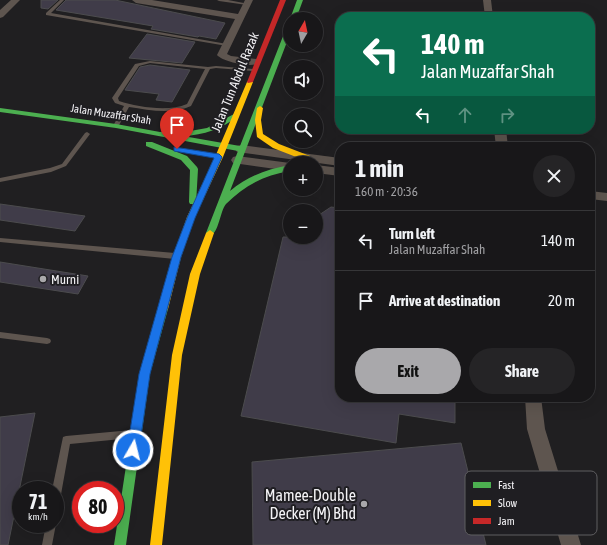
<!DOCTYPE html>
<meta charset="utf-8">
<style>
:root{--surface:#181719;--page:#252426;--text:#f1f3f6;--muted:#9f9fa2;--line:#363638;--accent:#a9a8ab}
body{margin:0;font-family:"Asap Condensed",sans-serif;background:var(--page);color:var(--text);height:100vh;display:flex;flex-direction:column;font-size:15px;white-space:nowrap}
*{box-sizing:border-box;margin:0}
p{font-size:13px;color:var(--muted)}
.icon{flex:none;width:22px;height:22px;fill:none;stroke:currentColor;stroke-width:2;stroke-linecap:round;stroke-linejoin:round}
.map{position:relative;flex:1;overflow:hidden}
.drawer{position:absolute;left:335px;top:142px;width:260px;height:260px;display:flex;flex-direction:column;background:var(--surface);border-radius:16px;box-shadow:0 4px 16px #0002,0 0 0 1px var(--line)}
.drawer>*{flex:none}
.banner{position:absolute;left:335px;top:12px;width:260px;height:122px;border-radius:16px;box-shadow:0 4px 16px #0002,0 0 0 1px var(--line);background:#0b6e4f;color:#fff;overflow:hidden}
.needle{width:26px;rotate:9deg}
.fabs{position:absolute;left:283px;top:12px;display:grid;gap:8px}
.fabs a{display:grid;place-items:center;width:40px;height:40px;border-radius:50%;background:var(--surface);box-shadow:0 4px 16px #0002,0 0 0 1px var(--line);font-size:20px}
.speed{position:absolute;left:12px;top:481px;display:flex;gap:8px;font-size:20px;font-weight:700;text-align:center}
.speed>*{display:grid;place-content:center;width:52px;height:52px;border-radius:50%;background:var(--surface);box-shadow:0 4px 16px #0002,0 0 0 1px var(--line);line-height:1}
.speed small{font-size:10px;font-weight:400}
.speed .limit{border:6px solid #d22;background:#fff;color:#111}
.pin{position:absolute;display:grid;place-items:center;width:34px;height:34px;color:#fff;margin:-41px -17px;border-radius:50% 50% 50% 0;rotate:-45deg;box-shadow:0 0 4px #0007}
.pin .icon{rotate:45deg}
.me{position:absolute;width:44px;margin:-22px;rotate:8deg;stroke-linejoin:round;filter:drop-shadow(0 0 3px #0008)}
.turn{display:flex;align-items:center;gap:14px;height:84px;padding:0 20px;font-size:18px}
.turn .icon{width:52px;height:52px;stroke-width:2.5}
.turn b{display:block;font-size:28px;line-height:34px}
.lanes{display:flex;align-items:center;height:38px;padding:0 20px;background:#0003;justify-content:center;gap:20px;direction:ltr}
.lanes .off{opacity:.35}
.round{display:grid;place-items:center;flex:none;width:42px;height:42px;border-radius:21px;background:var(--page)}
.overview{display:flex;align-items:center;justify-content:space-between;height:68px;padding:0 20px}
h1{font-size:24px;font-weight:700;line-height:30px}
.button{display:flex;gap:8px;margin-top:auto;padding:8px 20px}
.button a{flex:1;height:46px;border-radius:24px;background:var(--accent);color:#111;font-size:16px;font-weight:700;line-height:46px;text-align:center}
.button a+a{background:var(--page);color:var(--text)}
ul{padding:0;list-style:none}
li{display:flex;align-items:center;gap:12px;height:60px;padding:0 20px;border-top:1px solid var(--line)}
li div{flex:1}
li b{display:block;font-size:15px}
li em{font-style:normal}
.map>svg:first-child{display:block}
.building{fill:#403c49;stroke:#4c4c4e}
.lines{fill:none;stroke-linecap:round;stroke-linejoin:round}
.lane{fill:#5e554f;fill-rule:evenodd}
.street{fill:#5e554f;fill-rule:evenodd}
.fast{fill:#4caf50;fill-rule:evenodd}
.slow{fill:#ffc107;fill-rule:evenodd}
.jam{fill:#c62828;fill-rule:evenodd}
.route{fill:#1a73e8;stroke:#114b97}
.poi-dot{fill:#a9a8ab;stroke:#1f1e22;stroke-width:1.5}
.labels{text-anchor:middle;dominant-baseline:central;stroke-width:4;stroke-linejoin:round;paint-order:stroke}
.far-street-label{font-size:11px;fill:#f3f2f5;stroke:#1f1e22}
.street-label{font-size:13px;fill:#f3f2f5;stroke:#1f1e22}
.poi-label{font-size:13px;fill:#f3f2f5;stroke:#1f1e22;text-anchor:start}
.near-poi-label{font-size:16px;fill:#f3f2f5;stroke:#1f1e22;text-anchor:end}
.key{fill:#1f1e22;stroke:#5f5e61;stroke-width:1}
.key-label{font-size:11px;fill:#f3f2f5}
</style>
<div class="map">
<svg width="607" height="545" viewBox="0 0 607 545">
<rect width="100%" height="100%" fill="#201f21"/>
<path class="building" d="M41,0h17l-10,9 -7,-1z
M66,0h49l110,23 -9,16 -17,-3 -1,1 -47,-8 2,-3 -24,-4 -73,-12z
M147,34l48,8 -13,21 -53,-5z
M150,65l40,5 -18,32 -16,-2 3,-6 -34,-4 15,-23z
M0,204l85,12 -10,15 -75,-11z
M331,207l9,1v189h115v26l-56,-9 -3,29 -155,-27 42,-179h33v-20z
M0,262l88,14 -10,18 -78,-12z
M35,413l-27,132h-8v-128z
M461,443l25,102h-233l-1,-83z"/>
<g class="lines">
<path class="lane" d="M60,0h4l-13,13 176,31 2,1 -2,1 -181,-31v-2z
M217,0h11l21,4 -2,1 -28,-4z
M150,61l58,6 8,-1 37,3 2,1 -2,1 -37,-3 -6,1 -19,37c-20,9 -42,4 -62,1l-11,20h-4l-1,-1 11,-20 -9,-3 -3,-5 23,-34zM150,63l55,6 -18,35c-19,8 -49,3 -68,-3l-1,-3 21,-32z
M87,132l3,2 -24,32 -15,6 -51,10v-4l50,-10 12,-4 23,-31z
M0,238l175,15 3,3 -3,3 -175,-17z
M0,332l47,6 3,1 1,2 -1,2 -3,1 -47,-6z
M132,430l3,1 1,3 -1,3 -3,1 -62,6 -10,56 -2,3 -3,2v-15h-3l11,-53 3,-1z
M55,522l1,2 -4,21h-10l4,-21h9z"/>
<path class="street" d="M11,0h9l-17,17 -3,1v-8z
M132,0h20l86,14 7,-14h8l-26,54 4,2 25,3 5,3c-7,7 -38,0 -44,-7l18,-36 -99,-16z
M483,0h8l2,17h-8z
M494,129h12l2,18h-12z
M241,145l99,13v8l-103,-14 -2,-3 2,-3z
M237,156l53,7v8l-57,-8 -2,-3 2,-3z
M316,165l24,3v8l-24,-3z
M590,191l17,2v8l-17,-2z
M525,397h16l4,32 36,116h-20l-34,-116z"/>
<path class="fast" d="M297,0h6l-7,19h-6z
M290,24v10l-60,157c18,-15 37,-22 60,-26v6c-26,4 -46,15 -64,33 -6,7 -7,29 -16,32l-4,-3 32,-82 -122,-23 -116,-16v-4l116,16 44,8h10l20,-1 17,-3 29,-15 2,1v2c-16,13 -34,19 -55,20l57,10 47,-120z
M146,142h6l35,14 10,11 1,2 -2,35h-6l-1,-2 1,-32 -9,-10 -35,-14z
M163,305l3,1 2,3 -18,65 -24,171h-12l26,-171 18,-65 2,-3z"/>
<path class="slow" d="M250,80l3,2 -30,75 -28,60 -14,40 -13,52 -2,3 -3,1 -3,-1 -2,-3 15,-52 14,-40 28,-60 32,-75z
M260,106l3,2 -2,12 2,14 16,10 31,12v4h-6l-31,-12 -16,-11 -2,-17 2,-12z
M210,230l4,3 -14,41 -18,81 -20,190h-12l22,-190 18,-81 16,-41z"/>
<path class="jam" d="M280,0h6l-33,82 -5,1 -1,-1z"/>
</g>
<path class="route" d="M174,147l45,7 3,3 -27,61 -14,39 -31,117 -11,76 -2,4 -4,2 -4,-2 -2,-4 12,-76 33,-117 15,-39 27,-60 -40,-7z"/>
<g class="poi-dot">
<circle cx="43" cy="279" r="4"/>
<circle cx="364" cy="504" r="4"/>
</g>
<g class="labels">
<g class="far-street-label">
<text transform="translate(111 114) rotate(9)">Jalan Muzaffar Shah</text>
</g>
<g class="street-label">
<text transform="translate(235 82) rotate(-68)">Jalan Tun Abdul Razak</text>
</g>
<g class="poi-label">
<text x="51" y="279">Murni</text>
</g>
<g class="near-poi-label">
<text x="356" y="495">Mamee-Double<tspan x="356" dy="18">Decker (M) Bhd</tspan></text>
</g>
</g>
<rect x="465" y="471" width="132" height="64" rx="6" class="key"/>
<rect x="473" y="482" width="18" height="6" fill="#4caf50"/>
<rect x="473" y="500" width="18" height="6" fill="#ffc107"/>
<rect x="473" y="518" width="18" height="6" fill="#c62828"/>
<g class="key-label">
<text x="498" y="489">Fast</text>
<text x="498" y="507">Slow</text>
<text x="498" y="525">Jam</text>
</g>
</svg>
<div class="fabs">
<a><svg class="needle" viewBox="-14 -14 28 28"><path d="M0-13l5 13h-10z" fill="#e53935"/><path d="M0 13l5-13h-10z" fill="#9f9fa2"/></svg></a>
<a><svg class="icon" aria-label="sound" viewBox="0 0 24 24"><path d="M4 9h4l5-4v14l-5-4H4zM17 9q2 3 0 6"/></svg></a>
<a><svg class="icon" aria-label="search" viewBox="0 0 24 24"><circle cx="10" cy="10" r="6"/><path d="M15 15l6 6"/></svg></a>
<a>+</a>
<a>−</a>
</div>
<div class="speed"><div>71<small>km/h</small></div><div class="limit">80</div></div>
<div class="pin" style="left:177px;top:149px;background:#d93025"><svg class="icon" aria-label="arrive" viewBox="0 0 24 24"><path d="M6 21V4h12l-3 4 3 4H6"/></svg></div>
<svg class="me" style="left:133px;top:450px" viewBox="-20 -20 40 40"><circle r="17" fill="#1a73e8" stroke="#fff" stroke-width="3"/><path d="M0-11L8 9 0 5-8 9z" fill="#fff"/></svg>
<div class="banner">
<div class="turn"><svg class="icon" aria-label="left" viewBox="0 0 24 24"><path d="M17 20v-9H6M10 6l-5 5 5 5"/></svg><div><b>140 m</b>Jalan Muzaffar Shah</div></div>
<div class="lanes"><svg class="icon" aria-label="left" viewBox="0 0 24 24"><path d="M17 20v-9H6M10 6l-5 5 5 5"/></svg><svg class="icon off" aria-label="ahead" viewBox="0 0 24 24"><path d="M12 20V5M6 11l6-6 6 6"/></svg><svg class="icon off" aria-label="right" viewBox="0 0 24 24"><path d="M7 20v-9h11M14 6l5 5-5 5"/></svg></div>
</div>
<section class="drawer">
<div class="overview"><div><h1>1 min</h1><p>160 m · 20:36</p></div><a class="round"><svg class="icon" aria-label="close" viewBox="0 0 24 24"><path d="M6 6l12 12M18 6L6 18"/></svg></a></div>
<ul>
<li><svg class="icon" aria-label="left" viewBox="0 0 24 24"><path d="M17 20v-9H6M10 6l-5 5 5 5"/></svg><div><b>Turn left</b><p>Jalan Muzaffar Shah</p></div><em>140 m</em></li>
<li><svg class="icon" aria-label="arrive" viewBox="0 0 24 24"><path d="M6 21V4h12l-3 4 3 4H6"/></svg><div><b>Arrive at destination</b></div><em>20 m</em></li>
</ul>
<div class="button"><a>Exit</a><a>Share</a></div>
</section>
</div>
